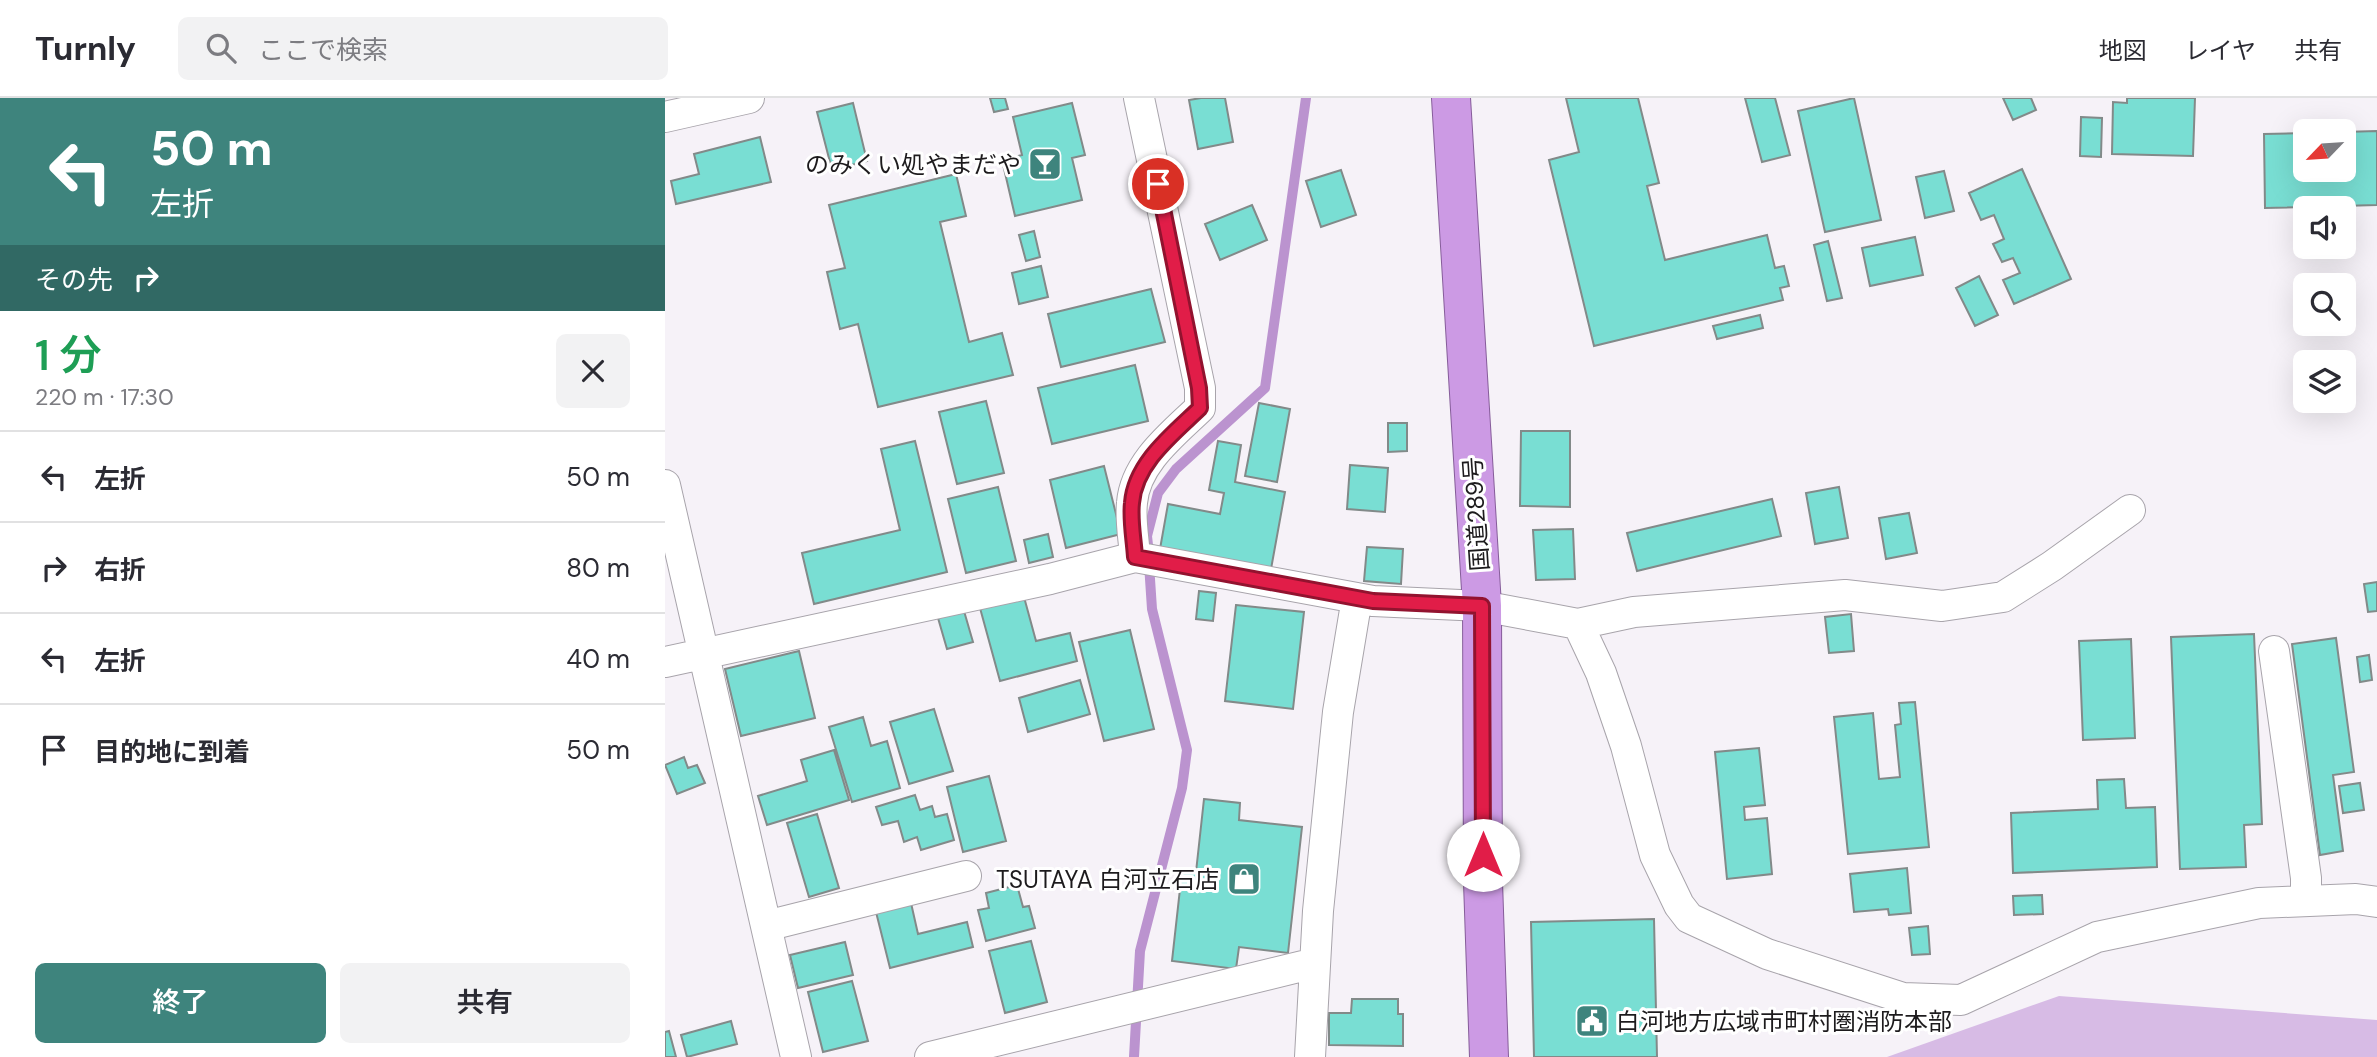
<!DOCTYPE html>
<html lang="ja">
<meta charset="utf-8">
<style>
:root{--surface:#fff;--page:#f2f2f3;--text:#2b2b33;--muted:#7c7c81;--line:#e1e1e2;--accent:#3e847d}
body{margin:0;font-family:"DM Sans","Noto Sans JP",sans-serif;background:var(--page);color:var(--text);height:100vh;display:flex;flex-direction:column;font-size:26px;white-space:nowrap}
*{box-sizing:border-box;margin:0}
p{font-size:23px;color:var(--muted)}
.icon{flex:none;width:38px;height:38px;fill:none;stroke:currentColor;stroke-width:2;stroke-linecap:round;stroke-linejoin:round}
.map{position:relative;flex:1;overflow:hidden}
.side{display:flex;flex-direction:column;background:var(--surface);width:665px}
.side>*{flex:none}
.guide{background:#3e847d;color:#fff;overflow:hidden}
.needle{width:46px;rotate:245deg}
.buttons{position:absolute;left:1628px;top:21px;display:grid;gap:14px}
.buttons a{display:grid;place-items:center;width:63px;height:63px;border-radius:10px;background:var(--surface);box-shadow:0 7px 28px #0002;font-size:35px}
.pin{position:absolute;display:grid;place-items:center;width:60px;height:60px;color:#fff;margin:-30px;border:4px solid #fff;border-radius:50%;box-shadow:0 2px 7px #0007}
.me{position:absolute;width:77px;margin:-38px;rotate:0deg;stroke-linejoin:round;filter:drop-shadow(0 0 5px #0008)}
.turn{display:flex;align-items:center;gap:24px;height:147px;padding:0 35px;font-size:32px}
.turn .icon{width:91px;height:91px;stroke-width:2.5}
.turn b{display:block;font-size:49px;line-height:60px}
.then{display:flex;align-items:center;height:66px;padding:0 35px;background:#0003;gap:14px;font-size:26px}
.round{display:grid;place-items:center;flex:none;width:74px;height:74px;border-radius:10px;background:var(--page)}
.overview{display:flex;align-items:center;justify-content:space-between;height:119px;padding:0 35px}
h1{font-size:42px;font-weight:600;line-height:52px;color:#1e9e55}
.button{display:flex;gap:14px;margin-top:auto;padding:14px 35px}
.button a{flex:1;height:80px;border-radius:10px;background:var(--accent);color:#fff;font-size:28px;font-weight:600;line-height:80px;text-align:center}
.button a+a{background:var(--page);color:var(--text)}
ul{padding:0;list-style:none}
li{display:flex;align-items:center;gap:21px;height:91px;padding:0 35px;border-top:2px solid var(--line)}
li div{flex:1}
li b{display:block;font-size:26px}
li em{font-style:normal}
header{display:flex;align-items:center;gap:42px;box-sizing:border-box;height:98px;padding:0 35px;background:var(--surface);border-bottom:2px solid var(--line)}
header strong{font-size:33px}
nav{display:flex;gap:38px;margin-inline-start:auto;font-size:24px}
.search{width:490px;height:63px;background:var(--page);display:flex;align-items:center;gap:18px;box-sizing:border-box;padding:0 24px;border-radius:10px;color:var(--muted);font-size:26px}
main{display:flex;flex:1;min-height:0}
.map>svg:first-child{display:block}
.green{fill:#d7bbe5}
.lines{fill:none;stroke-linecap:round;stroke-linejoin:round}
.stream{stroke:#bb93cf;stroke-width:10}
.building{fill:#79ded3;stroke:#828a89;stroke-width:2}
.minor-casing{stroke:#a8a4ab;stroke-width:32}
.trunk-casing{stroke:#865d9a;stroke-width:40}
.minor{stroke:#fff;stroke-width:30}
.trunk{stroke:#cc9ae4;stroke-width:38}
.route-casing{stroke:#92132f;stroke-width:18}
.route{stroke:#e11d48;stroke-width:12}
.labels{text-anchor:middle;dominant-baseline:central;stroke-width:6;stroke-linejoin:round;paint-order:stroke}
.poi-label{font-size:24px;fill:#1d1b1d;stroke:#fff;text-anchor:end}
.street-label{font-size:24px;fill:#1d1b1d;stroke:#fff}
</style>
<header>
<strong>Turnly</strong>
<div class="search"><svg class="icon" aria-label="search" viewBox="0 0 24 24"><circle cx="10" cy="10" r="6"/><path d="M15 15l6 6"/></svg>ここで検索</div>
<nav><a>地図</a><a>レイヤ</a><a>共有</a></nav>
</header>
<main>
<section class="side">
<div class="guide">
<div class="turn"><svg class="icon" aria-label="left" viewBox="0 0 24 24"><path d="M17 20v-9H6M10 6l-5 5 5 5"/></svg><div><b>50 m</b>左折</div></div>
<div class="then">その先<svg class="icon" aria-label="right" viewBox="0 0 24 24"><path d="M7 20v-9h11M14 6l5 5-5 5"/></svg></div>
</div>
<div class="overview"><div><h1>1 分</h1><p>220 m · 17:30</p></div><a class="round"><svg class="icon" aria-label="close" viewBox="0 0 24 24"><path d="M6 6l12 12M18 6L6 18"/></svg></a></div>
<ul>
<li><svg class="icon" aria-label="left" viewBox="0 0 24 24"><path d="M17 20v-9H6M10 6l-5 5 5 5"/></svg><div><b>左折</b></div><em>50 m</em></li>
<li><svg class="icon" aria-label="right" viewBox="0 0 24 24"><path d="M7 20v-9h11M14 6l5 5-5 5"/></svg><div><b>右折</b></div><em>80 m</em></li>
<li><svg class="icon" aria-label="left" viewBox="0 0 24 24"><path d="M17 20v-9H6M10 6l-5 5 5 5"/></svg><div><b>左折</b></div><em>40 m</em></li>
<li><svg class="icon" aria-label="arrive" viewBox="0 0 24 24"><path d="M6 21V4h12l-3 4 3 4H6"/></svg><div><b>目的地に到着</b></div><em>50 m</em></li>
</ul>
<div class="button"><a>終了</a><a>共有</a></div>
</section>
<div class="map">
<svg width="1712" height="959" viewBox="0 0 1712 959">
<rect width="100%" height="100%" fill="#f6f2f8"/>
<path class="green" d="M1394,898l318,24v37h-490z"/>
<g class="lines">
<path class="stream" d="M483,447l-1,-9 11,-43 18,-24 89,-81 41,-290
M469,959l6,-106 42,-163 5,-38 -35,-141 -3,-45"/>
</g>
<path class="building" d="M325,0h15l3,11 -14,3z
M536,0h24l8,44 -35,7 -9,-49z
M901,0h72l21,85 -12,3 18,74 102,-25 8,33 9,-2 5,20 -9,2 3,12 -189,46 -45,-186 30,-8z
M1080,0h30l15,57 -28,7z
M1189,0l27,122 -56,12 -27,-121z
M1338,0h28l5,12 -23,10z
M1462,0h68l-2,58 -81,-2 1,-52 14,1z
M188,5l14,58 -35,9 -15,-58z
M407,5l13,52 -13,3 10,42 -67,16 -13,-56 20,-5 -9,-38z
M1416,19l21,1 -1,39 -21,-1z
M1712,33v74l-112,3 -1,-74 41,-1v37h38v-38z
M95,39l11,45 -95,22 -5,-23 28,-7 -5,-20z
M1357,71l49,110 -57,25 -11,-24 17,-7 -7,-15 -11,4 -9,-18 11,-5 -10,-24 -13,5 -12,-27z
M676,72l15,45 -35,12 -15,-46z
M1279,73l10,40 -29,7 -9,-41z
M291,76l10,42 -26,6 29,120 33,-9 11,42 -135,32 -20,-83 -18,5 -13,-57 18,-4 -16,-63z
M587,107l15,35 -47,20 -15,-36z
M369,133l6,26 -14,4 -7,-26z
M1250,139l8,38 -53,11 -8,-38z
M1163,143l14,57 -15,3 -13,-56z
M376,168l7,31 -29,7 -7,-31z
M1314,178l19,39 -23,11 -19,-38z
M486,191l14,53 -104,25 -13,-53z
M1095,217l3,13 -46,11 -4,-13z
M470,267l13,56 -96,23 -14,-56z
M321,303l18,72 -47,11 -18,-72z
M594,305l31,6 -13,73 -32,-6z
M723,325h19v28l-19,1z
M856,333h49v76l-50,-1z
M250,343l32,131 -133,32 -12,-51 98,-23 -19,-81z
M553,343l23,4 -6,37 50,10 -14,77 -111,-20 8,-45 52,10 4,-21 -15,-3z
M685,367l38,3 -3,44 -38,-3z
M439,368l17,68 -55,14 -16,-68z
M333,389l18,74 -50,12 -18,-74z
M1174,389l9,51 -33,6 -9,-51z
M1107,401l9,37 -144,35 -10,-38z
M1244,415l8,40 -31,6 -7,-41z
M908,431l2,50 -39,1 -3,-50z
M383,436l5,23 -24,6 -5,-23z
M702,449l36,2 -2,35 -37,-3z
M1712,484v29l-9,1 -4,-28z
M534,493l17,2 -3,28 -17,-2z
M359,499l12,44 34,-8 7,28 -77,20 -20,-73z
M571,507l68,7 -11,97 -68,-8z
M299,513l9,31 -26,7 -9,-31z
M1186,516l3,37 -25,2 -4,-36z
M465,532l24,99 -50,12 -25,-99z
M1589,536l8,190 -18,1 2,42 -66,2 -9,-232z
M1671,540l18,134 -21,3 10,76 -23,4 -28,-211z
M1466,541l4,99 -52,2 -4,-99z
M134,553l16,67 -74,18 -16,-67z
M1704,557l3,25 -12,2 -3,-25z
M415,582l10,34 -62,18 -9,-34z
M1250,604l14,145 -81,7 -14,-137 39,-4 6,66 21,-2 -5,-52 6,-1 -2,-21z
M269,611l19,62 -44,13 -19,-62z
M198,619l8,29 16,-5 13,47 -48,14 -23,-75z
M1094,650l6,57 -21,2 1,13 22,-2 5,56 -45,5 -12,-127z
M169,652l15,50 -82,25 -9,-29 49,-15 -6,-21z
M19,659l4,11 9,-3 8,18 -28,11 -12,-29z
M324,678l17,65 -43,11 -16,-65z
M1459,681l2,29 29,-1 2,60 -144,6 -2,-60 87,-4 -1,-29z
M1695,685l4,27 -21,3 -4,-27z
M250,697l5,15 12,-4 3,11 12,-3 7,26 -33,10 -4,-13 -13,5 -6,-21 -16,4 -6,-18z
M539,701l36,4 -1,17 63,7 -14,126 -49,-6 -3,22 -64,-8 10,-90 14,1z
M152,716l22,74 -30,9 -22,-74z
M1242,770l4,45 -22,2 -1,-6 -34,3 -4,-38z
M352,787l6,22 6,-1 6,22 -49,13 -8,-31 11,-2 -3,-15z
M1377,797l1,19 -29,1 -1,-19z
M246,805l7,31 49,-12 6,25 -83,21 -14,-56z
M989,821l3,138h-123l-3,-135z
M1263,828l2,28 -18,1 -3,-27z
M366,843l16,61 -42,11 -16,-62z
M180,844l8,33 -55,13 -8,-33z
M187,883l16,60 -45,11 -15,-60z
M687,901h46v15h5v32l-74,-1v-32h22z
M66,923l6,23 -50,13 -6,-22z
M4,933l7,26h-11v-25z"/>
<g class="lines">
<defs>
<path id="minor" d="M0,19l84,-19
M0,387l131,572
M470,459c-1,-17 -5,-37 -3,-54 3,-40 41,-69 68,-95v-20l-61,-290
M913,526l56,-12 211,-17 97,11 61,-9 49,-31 78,-56
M1609,553l32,227v23
M0,564l385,-83 85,-22 238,44 109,5 96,18 23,49 25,73 29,109 24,50 10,13 78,36 136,44 58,2 136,-63 162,-34 97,-4 21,3
M101,828l200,-50
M265,959l385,-94
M645,959l8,-146 20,-199 19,-114"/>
<path id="trunk" d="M786,0l31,508 1,276 6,175"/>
</defs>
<use href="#minor" class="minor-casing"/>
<use href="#trunk" class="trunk-casing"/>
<use href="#minor" class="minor"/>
<use href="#trunk" class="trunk"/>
</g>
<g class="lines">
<defs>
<path id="route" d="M493,86l41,204 1,20c-27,26 -65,55 -68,95 -2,17 2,37 3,54l238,44 109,5 1,249"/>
</defs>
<use href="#route" class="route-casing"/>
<use href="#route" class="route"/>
</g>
<defs>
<symbol id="bar-square" viewBox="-11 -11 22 22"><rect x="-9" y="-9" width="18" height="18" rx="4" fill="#3e847d" stroke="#fff"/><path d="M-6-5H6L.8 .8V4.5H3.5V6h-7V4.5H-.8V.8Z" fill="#fff"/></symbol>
<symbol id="shop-square" viewBox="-11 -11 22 22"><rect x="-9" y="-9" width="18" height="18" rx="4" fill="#3e847d" stroke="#fff"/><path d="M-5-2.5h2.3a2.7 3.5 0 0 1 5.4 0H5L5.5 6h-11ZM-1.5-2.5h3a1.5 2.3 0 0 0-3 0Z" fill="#fff"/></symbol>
<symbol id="civic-square" viewBox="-11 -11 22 22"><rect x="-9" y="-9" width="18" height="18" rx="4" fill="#3e847d" stroke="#fff"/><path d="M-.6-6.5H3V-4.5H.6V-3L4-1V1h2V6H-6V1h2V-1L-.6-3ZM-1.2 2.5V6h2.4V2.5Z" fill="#fff"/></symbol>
</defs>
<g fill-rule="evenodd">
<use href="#bar-square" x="361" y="47" width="38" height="38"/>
<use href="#shop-square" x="560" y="762" width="38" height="38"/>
<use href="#civic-square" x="908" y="904" width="38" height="38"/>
</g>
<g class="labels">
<g class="poi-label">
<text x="356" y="66">のみくい処やまだや</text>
<text x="554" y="781">TSUTAYA 白河立石店</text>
<text x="951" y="923" text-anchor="start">白河地方広域市町村圏消防本部</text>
</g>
<g class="street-label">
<text transform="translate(811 416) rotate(-94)">国道289号</text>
</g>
</g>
</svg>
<div class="buttons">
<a><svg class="needle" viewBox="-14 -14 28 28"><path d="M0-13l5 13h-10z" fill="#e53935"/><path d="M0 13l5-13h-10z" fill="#7c7c81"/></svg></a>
<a><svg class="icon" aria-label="sound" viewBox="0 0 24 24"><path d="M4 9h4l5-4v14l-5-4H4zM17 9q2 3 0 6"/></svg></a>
<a><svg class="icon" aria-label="search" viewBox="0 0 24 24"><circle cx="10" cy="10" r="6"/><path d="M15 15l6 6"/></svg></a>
<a><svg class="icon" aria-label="layers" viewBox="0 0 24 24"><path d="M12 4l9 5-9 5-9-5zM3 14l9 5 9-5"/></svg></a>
</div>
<div class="pin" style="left:493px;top:86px;background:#d93025"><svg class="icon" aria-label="arrive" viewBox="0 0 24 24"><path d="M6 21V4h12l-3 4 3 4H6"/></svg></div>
<svg class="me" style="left:818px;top:757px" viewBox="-20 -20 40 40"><circle r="19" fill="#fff"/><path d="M0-13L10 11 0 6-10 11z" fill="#e11d48"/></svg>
</div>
</main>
